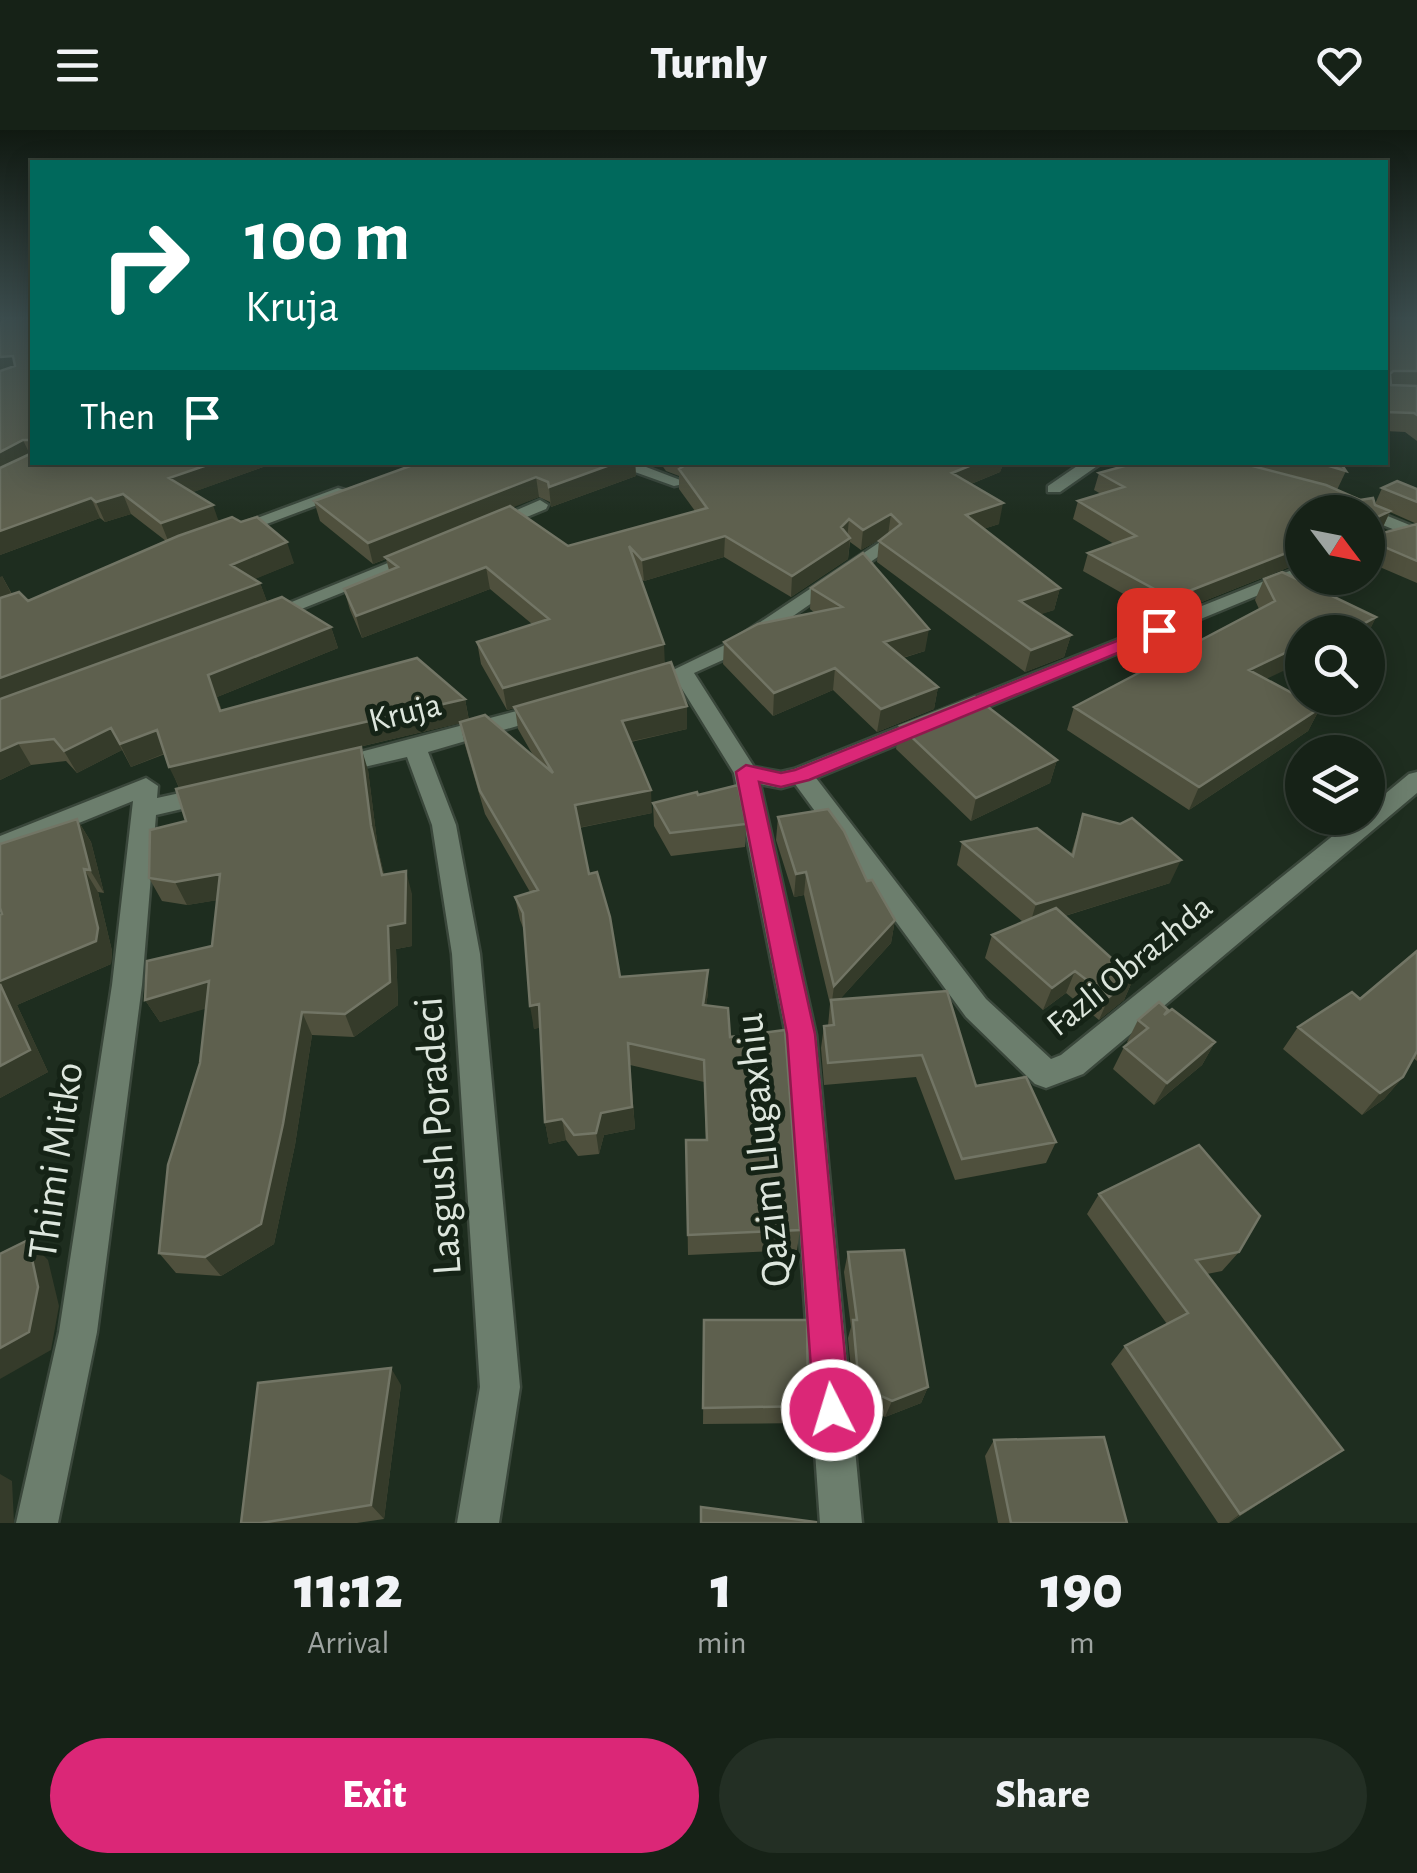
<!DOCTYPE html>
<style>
:root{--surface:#162217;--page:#232f24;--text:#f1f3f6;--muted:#9ea4a1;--line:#353f36;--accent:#db2777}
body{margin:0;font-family:"Alegreya Sans",sans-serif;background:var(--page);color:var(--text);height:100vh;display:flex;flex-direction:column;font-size:38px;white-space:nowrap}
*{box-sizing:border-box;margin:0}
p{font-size:32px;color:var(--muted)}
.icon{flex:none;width:55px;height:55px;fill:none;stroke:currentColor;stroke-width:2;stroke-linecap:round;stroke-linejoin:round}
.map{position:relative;height:1393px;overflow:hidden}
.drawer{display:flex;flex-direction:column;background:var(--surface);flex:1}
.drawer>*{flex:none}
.banner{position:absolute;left:30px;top:30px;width:1358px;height:305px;border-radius:0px;box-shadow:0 5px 25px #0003,0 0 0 2px var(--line);background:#00695c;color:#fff;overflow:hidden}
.needle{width:65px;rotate:122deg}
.buttons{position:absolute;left:1285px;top:365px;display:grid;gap:20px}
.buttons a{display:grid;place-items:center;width:100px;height:100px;border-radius:50%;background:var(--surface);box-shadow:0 5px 25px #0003,0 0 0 2px var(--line);font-size:50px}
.pin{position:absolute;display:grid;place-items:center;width:85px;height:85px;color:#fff;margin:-42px;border-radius:20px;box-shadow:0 5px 15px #0006}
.me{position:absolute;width:110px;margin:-55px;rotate:355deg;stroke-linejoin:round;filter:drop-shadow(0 0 8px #0008)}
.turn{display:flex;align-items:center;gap:35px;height:210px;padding:0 50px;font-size:45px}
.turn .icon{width:130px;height:130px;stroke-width:2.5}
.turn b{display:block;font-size:70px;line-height:85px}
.then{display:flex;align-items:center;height:95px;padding:0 50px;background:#0003;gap:20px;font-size:38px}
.eta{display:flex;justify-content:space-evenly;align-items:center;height:170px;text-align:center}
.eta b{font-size:60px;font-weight:800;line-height:70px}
.button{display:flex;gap:20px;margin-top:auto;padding:20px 50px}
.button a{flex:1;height:115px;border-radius:60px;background:var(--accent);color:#fff;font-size:40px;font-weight:800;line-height:115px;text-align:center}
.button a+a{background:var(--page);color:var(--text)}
header{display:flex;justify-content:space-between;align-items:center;height:130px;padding:0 50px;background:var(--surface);font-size:45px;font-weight:800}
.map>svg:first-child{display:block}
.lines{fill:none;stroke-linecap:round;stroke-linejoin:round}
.street-casing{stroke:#3a473b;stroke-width:5}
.street{fill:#6c7e6d;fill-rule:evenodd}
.wall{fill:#4f503d}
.shaded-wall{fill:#353b2a}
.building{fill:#5e604e;stroke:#727565;stroke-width:2.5}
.route{fill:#db2777;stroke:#8e194d;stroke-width:2.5}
.labels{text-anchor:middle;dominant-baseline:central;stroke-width:10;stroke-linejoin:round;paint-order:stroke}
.street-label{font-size:35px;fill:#dde6dd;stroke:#152316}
.near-street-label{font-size:42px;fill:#dde6dd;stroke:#152316}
</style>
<header><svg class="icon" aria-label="menu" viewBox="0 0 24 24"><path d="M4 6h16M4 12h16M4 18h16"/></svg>Turnly<svg class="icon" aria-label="heart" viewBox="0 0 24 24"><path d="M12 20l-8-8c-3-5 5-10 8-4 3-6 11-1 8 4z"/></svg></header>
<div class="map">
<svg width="1417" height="1393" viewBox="0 0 1417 1393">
<rect width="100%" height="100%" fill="#1e2d1f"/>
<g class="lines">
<defs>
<path id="street" d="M607,332h26l55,21 -14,3z
M1083,332h20l-43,30h-12v-6z
M338,358l14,4 -115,43 -15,-4z
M540,370l8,5 -2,4 -51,21 -15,-4z
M1368,378l49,20v11l-49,-20v-7h-8z
M886,408l9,5 -3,4 -149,104 -49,22 60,94 27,5 13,-3 508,-203v11l-486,201 170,221 65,60 10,-4 294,-237h13v-10l41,-34 8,-2v21l-334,281 -37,14 -11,-4 -69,-67 -171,-233 -14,4 -21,-4 56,251 46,488h-42l-34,-488 -52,-262 -63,-102 58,-28z
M420,420l9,5 -3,4 -152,61 -7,2 -10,-6z
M547,573l11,7 -3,5 -127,37 28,73 24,129 40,433 -21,136h-42l23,-136 -28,-433 -20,-129 -25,-68 -73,17 -12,-8 4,-5z
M146,648l12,8 -1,12 55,-12 12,8 -3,6 -65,15 -14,170 -45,347 -39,191h-42l43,-191 53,-347 21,-184 -133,54v-19z"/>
</defs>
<use href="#street" class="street-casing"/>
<use href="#street" class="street"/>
</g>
<path class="wall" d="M32,189v143h245l-84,30 26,29 75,42 -40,16 6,4 7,19 64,25 7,21 -121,49 5,14 243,-12 4,21 65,37 -16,-28 -3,-21 -8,2 -26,-46 -4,-22 55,-18 -42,-35 -128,49 -12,-28 -6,-21 45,-19 -3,-11 -13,5 -53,-43 -6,-20 107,-39h214l1,14 -85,31 -1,-5 -11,-5 -27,10 56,39 127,-35 -16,-22v-13l-13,-5 -5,-7 -5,3 -12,-5h360l-4,10 -29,12 28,40 -16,5 77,59 -6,22 -14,4 31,21 -7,22 -39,15 -148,-110 2,-21 9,-6 -27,15 -11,-8 -2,17 -57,38 -67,-40 -80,24 -4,-3 25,86 22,42v23l-56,13 21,71 -73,15 10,46 31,103 88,16 -2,12 24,32 70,193 -3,20 -109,5 -2,-115h20l-2,-58 -74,-17 5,64 -31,6 -5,19 -21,2 -12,-16 -17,4 -4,-22 -5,-95 -6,2 -10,-99 -4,-10 -5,-23 15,-5 -45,-78 -20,-69 -5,-22 -160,38 68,9 10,79 6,26 28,19v52l-16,3 2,56 -44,32 -42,-2 -17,110 -21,99 -53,32 -45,-3 -17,-20 41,-190 6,-55 -46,14 -15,-22 67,-54 5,-46 -30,5 -25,-4 -13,-23 37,-57 -7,-33 -14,-34 -34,13 -9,-17 -45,23 -11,-12 -35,4 -31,15 2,-204 10,18 16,7 138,-60 -35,-27 -26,8 -5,-4 -100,37z
M1385,189h32v122l-12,-9 -20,-1z
M1139,332h201l6,9 -9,19 38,14 7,-16 35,1v35l-27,-12 -8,17 -7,3v3l42,-11v59l-49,-21v-50h-66v50l-138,55 -81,-46 5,-18 26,-9 -41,-25 5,-18 23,-7 -7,-4 5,-17z
M1264,449l112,38 -8,16 -66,-1 -36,47 54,29 -12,23 -119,79 -122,-80 7,-23 185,-98 -4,-9z
M811,458l114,63 -22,7 35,29 -4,22 -57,23 -44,-42 -60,26 -50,-52 1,-22 91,-29 -5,-4z
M900,596l157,34 -7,23 -79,38 -75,-72z
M698,665l48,29 -1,23 -74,9 -17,-30 -1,-23z
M1083,684l87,69 -105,33 55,50 14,11 -10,23 -25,20 -33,-27 -23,17 -58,-52 7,-23 31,-13 -66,-57 5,-23 109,12z
M778,687l89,64 28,39 -4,23 -51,56 136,87 80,56 -10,21 -91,17 -39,-103 -92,8 -3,-37 3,-22h4l2,-22 -26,-109 -10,2 -18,-57z
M77,689l14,23 13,51 -6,-1 14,59 -1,13 -94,41 31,67 -48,26 2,-184z
M1417,821v110l-4,-3 -10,19 -19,22 -22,16 -79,-66 15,-22 62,-28z
M1168,880l47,32 -13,23 -48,40 -41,-36 11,-22 4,-4 -1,-1 11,-22z
M1099,1064l140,58 -17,19 -15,3 136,176 -114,73h-11l-107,-159 14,-18 42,-22 -80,-110z
M848,1122l80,135 -7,16 -36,14 -31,-15 -6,-64 3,-11 -7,-55z
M704,1190l104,86 -3,17 -102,1z
M401,1255l-17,134 -27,4h-116z
M994,1310l133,83h-129l-13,-67z"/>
<path class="shaded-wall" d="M13,226l8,17 -21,2v-18z
M23,310l9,19 -32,17v-24z
M216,332h61l-100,36 -8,-20z
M618,332h17l1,14 -85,31 -2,-20z
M979,332h25l-4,10 -51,21 3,-20z
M536,347l3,20 -166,67 -5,-21z
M123,364l8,20 -26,8 -9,-20z
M91,368l9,20 -100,37v-24z
M1003,373l-4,21 -37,12 4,-21z
M213,375l7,20 -51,18 -8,-20z
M1390,381l-8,18 -14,6 7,-17z
M891,384l-3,21 -27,15 2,-20z
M849,389l-2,21 3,-2 -2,21 -57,38 1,-21z
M725,406l-1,21 -80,24 -2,-21z
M287,412l7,21 -56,23 -7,-21z
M1302,417v15l-138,55 7,-19z
M486,437l4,22 -128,49 -6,-22z
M2,446l11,21 -13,6v-26z
M260,453l8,21 -268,101v-27z
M1060,458l-6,22 -39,13 5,-22z
M1376,487l-8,16 -20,-1z
M331,497l7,21 -121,49 12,36 -21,-58z
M929,499l-4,22 -44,13 3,-22z
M1071,505l-7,22 -39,15 6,-22z
M664,514l1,22 -158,44 -4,-22z
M1302,515v17l-63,30 10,-22z
M835,538l-2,22 -60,26 1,-23z
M938,557l-4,22 -57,23 4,-23z
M465,569l4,22 -289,68 -11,-22z
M687,576v23l-64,14 -1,-22z
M1320,578l-12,23 -119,79 10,-23z
M111,598l11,22 -45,23 -13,-22z
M157,600l11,22 -37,15 -11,-23z
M18,613l13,22 -31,15v-29z
M361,617l7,23 10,79 12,49 -8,-23 -11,-49z
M1057,630l-7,23 -79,38 5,-23z
M651,660l1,23 -75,15 -2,-23z
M77,689l14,23 13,51 -14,-23z
M1181,730l-11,23 -141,44 7,-23z
M84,739l14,23 14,59 -1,13 -94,41 31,67 -48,26v-117z
M406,741l6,23v52l-16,3 2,56 -44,32 -9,-23 43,-88z
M806,742l-2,23 -10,2 2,-23z
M220,744l11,24 -44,7 -12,-23z
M895,790l-4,23 -60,66 3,-23z
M708,840v23l-5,34v-22z
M1075,841l-9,22 -23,17 9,-22z
M1134,847l-10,23 -25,20 10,-23z
M209,851l13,23 -62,18 -15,-22z
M539,874l5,23 -10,2 -4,-23z
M302,882l10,23 -17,110 -21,99 -53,32 -16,-19z
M1215,912l-13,23 -48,40 13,-22z
M628,913l7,86 -31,6 -5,19 -3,-21 5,-20z
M1403,947l-19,22 -22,16 18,-22z
M562,989l4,21 -17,4 -4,-22z
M28,1110l20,20 11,46 -8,44 -51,29v-31z
M391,1238l10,17 -17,134 -13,-14z
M928,1257l-7,16 -36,14 7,-16z
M1343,1320l-22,15 -93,58 12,-9z
M0,1344l12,7 2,42h-14z"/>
<path class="building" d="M4,189h28v121h-9l-23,12v-81l15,-5 -2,-10 -13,1v-33z
M1385,189h32v52h-24l-3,3 1,11 26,1v29l-3,-2 -29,-1z
M32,323v9h184l-47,16 44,27 -52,18 -38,-29 -27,8 -5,-4 -91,33v-63z
M421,332h197l-69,25 -1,-5 -12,-5 -168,66 -54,-42z
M690,332h289l-27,11 51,30 -37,12 94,73 -40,13 51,34 -40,15 -152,-109 22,-17 -10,-10 -28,16 -14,-11 -8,8 9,11 -58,38 -67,-40 -83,24 -13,-14 35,98 -161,44 -26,-46 72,-23 -63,-52 -130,49 -12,-27 54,-22 -13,-10 125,-51 58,40 139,-38 -28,-39z
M1139,332h98l89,23 34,15 13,-2 2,7 15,6 -15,7v17l42,-11v37l-49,-21v-28h-66v35l-131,51 -83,-45 48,-17 -58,-35 46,-14 -25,-14z
M1316,332h24l6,9z
M1397,351l20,8v13l-35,-14z
M232,387l9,5 16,-5 30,25 -56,23 29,18 -260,95v-80l19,-6 9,9 150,-65z
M863,423l66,76 -45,13 54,45 -57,22 -46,-41 -61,25 -50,-51 34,-18 84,-17 -31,-19z
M1282,442l94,45 -28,15h-46v13l-53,25 71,38 -121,79 -125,-80 201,-106 -11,-22z
M282,467l49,30 -123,48 12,36 197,-53 48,41 -296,68 -12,-37 -37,14 -9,-16 -47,23 -10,-12 -36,4 -18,8v-52z
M671,532l16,44 -65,15 29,69 -76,15 14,69 8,-2 13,45 10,60 88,-7 -5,35 25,3 2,29 55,-7 15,200 -112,5 -2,-95h21l-3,-80 -76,-17 4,64 -31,6 -5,20 -22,2 -12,-16 -17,3 -6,-118 -9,2 -7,-93 -8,-16 23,-7 -58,-99 -20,-69 25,-7 68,58 -39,-66z
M975,567l82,63 -81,38 -76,-72z
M361,617l10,79 11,49 24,-4 -1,52 -17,3 2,56 -45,32 -43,-2 -19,112 -22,100 -56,33 -46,-4 9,-88 32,-102 9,-82 -64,19 2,-39 65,-15 8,-72 -45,8 -26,-4 1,-48 36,-9 -10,-32z
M738,655l8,39 -76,9 -17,-30 44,-11 1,3z
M828,679l16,22 23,50 5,-1 23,40 -61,66 -28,-114 -10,2 -18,-57z
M1083,684l37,10 12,-6 49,42 -145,44 -74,-62 75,-14 36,28z
M77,689l13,51 -6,-1 14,59 -2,13 -96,40v-66l2,-1 -2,-6v-64z
M1056,778l64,58 4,-2 10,13 -25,20 -34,-26 -23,17 -60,-53z
M1417,821v100l-14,26 -23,16 -82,-66 54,-35 8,7z
M0,854l30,66 -30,16z
M947,861l29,95 50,-9 30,65 -94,17 -40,-104 -94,8 -4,-37 10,-1 -3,-25z
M1159,872l9,8 -4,5 8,-6 43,33 -48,41 -43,-36 24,-19 -10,-8z
M1199,1015l61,71 -21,36 -43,8 147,190 -103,64 -115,-168 63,-33 -89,-119z
M28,1110l10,47 -9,45 -29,16v-94z
M904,1120l24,137 -36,14 -33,-15 -6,-66h4l-9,-68z
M704,1190h103l1,86 -105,2z
M391,1238l-20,137 -110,18h-20l17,-140z
M1104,1307l23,86h-116l-17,-83z
M701,1377l115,15v1h-115z"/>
<linearGradient id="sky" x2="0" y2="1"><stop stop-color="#101911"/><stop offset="0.49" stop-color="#3b4c4d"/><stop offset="1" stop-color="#3b4c4d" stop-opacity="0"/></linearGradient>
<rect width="1417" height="384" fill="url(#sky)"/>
<path class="route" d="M1159,494l9,6 -2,3 -357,147 -28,7 -22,-5 56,252 35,376 -5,13 -13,5 -13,-5 -5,-13 -27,-376 -51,-262 10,-7 35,8 14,-3z"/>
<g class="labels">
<g class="street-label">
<text transform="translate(405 583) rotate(-14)">Kruja</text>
<text transform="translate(1130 836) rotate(-39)">Fazli Obrazhda</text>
</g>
<g class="near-street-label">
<text transform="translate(438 1006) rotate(-94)">Lasgush Poradeci</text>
<text transform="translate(763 1020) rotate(-96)">Qazim Llugaxhiu</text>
<text transform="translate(56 1031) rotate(-82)">Thimi Mitko</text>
</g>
</g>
</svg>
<div class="buttons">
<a><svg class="needle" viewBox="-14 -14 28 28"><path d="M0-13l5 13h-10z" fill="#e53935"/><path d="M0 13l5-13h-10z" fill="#9ea4a1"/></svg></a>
<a><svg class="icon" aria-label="search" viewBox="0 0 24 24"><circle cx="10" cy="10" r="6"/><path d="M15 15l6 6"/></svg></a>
<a><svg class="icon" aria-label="layers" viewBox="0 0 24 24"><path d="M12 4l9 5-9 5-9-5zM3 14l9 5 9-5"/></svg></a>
</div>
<div class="pin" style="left:1159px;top:500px;background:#d93025"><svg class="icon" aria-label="arrive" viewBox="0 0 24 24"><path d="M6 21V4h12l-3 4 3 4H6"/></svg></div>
<svg class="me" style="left:832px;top:1280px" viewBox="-20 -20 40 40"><circle r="17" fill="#db2777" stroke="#fff" stroke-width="3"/><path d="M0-11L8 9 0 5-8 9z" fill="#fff"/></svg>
<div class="banner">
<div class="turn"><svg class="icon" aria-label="right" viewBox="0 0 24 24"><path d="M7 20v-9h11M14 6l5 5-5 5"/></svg><div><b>100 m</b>Kruja</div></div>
<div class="then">Then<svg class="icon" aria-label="arrive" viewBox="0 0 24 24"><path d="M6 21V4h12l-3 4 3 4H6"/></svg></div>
</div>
</div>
<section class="drawer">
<div class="eta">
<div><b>11:12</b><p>Arrival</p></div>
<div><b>1</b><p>min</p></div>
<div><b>190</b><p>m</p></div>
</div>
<div class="button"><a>Exit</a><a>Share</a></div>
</section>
